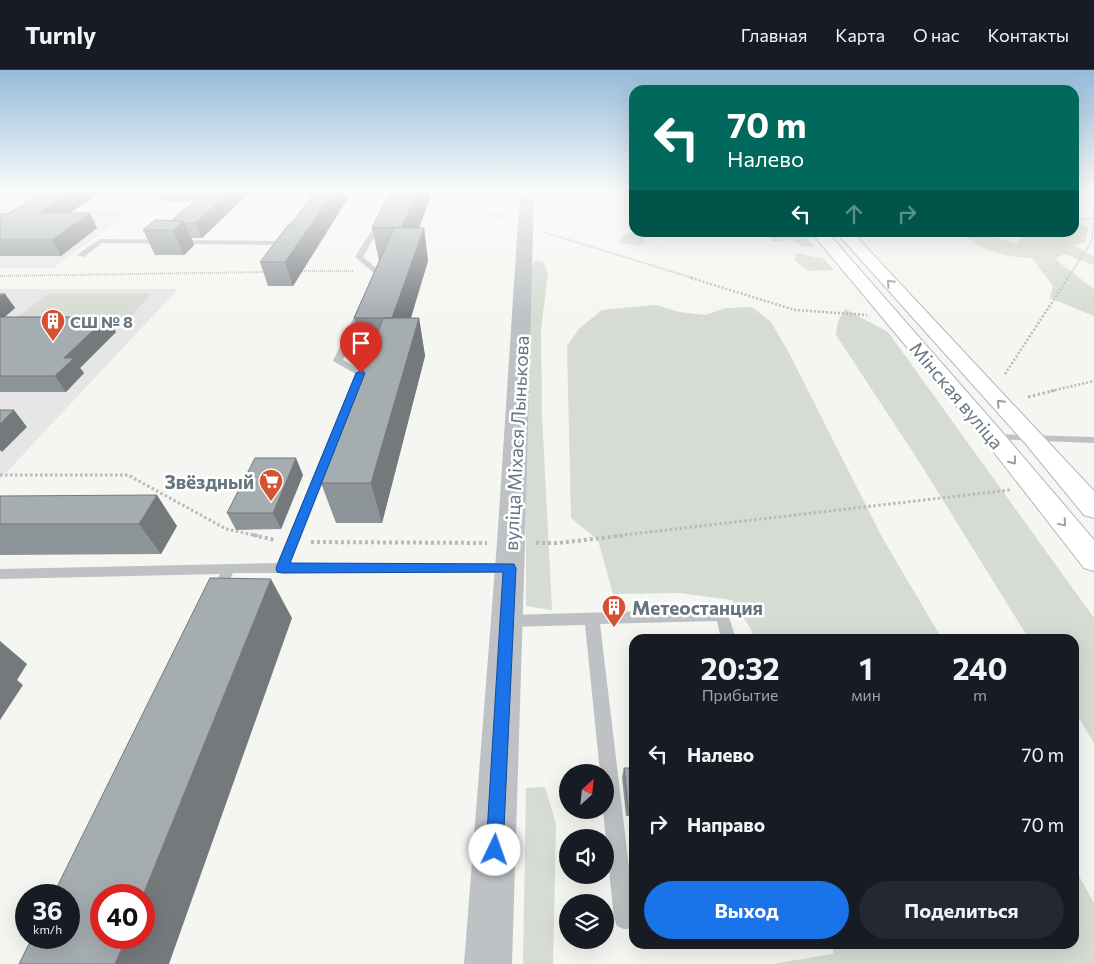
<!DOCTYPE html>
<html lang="ru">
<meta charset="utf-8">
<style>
:root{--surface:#171b24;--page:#242831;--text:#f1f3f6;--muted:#9ea1a6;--line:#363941;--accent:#1a73e8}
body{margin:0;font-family:Commissioner,sans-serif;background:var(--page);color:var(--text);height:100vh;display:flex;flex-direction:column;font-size:19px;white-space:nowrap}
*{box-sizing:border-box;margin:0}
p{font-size:16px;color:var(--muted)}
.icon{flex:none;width:28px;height:28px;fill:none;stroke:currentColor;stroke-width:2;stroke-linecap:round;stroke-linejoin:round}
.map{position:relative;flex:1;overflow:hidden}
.details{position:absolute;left:629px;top:564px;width:450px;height:315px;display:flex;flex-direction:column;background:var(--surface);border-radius:15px;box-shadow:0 5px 20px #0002}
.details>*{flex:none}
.hud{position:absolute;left:629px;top:15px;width:450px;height:152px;border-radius:15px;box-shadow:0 5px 20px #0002;background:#00695c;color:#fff;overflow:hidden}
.needle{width:32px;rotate:27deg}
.buttons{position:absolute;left:559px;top:694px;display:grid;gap:10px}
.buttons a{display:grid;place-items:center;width:55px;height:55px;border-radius:50%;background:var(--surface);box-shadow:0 5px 20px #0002;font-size:25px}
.speed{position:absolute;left:15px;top:814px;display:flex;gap:10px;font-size:25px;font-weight:700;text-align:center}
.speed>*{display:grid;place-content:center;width:65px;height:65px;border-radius:50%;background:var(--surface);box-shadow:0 5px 20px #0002;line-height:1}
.speed small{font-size:12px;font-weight:400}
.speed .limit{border:8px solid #d22;background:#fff;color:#111}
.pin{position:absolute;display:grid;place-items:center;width:42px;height:42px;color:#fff;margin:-51px -21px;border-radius:50% 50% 50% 0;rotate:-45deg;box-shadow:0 0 5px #0007}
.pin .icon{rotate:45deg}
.me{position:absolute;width:55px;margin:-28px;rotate:3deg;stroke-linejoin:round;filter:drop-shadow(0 0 4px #0008)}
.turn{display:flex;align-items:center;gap:18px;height:105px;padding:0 15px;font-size:22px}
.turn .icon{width:65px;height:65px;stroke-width:2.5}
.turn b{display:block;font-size:35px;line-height:42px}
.lanes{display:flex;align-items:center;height:48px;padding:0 15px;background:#0003;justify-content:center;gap:25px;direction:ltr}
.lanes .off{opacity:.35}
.eta{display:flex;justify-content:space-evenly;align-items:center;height:85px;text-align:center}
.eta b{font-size:30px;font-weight:700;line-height:35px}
.cta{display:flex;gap:10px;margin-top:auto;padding:10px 15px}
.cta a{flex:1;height:58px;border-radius:30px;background:var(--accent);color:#fff;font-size:20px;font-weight:700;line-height:58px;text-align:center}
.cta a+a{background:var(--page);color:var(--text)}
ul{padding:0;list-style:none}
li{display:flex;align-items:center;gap:15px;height:70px;padding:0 15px}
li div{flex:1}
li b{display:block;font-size:19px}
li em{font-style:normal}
header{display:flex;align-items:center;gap:30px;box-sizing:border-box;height:70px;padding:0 25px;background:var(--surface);border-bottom:1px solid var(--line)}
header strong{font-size:24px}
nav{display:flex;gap:28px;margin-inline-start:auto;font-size:18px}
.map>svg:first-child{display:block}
.built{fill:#e5e6e5}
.green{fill:#d6dbd3}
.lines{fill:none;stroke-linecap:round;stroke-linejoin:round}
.primary-casing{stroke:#b2b6b9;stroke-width:2}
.path-far3{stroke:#b8bbbd;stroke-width:2;stroke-dasharray:1 1;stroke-linecap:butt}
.path-far2{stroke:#b8bbbd;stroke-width:2.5;stroke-dasharray:2 2;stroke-linecap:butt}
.path-far1{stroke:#b8bbbd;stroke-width:3;stroke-dasharray:2.5 2.5;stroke-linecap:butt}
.path{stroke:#b8bbbd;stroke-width:4;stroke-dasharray:3 3;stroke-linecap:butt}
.service{fill:#bec2c5;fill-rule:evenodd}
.tertiary{fill:#bec2c5;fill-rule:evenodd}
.primary{fill:#fff;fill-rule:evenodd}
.wall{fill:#8e9598}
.shaded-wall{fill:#74797c}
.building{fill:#a5adb1;stroke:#74797c}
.oneway{stroke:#949fa6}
.route{fill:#1a73e8;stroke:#114b97}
.labels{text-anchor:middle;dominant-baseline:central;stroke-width:5;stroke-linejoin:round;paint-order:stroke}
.far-poi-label{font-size:16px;font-weight:bold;fill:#667680;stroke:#fff;text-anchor:start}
.street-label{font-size:19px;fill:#667680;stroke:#fff}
.poi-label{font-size:19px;font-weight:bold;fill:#667680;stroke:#fff;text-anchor:end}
</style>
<header>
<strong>Turnly</strong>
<nav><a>Главная</a><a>Карта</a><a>О нас</a><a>Контакты</a></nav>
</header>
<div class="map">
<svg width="1094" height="894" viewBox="0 0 1094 894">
<rect width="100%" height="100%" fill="#f5f5f1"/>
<path class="built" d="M0,122h160l-12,9h-148z
M0,140l129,1 -75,57h-54z
M0,219h178l-178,190z"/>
<path class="green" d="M1074,151l15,6 -4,15 -11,3 20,12v8l-30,-11 -9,5 39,30v27l-44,-18 3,-12 -21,-28c-29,-1 -47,-6 -70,-25h20l34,11 6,-6 -6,-5 58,-1z
M633,162l11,5 1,5 -7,4 -19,-3 4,-8z
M765,163h38l11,13 -10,1 -13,-7 -18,2z
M796,183l28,6 10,11 -25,1 -14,-10z
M535,191l8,1 5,11 -7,57 1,85 10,195 -26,-4v-263l6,-77z
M48,224h103l-25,28h-115z
M656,235l23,7 26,3 21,-7 26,-1 19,15 18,31 94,186 59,100h-188l-3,-10 -19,-29 -52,-7 -67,1 -15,-54 -27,-22 -4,-172 12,-17 23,-19z
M845,239l43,23 206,286v125l-20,-33v-71h-45l-111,-179 -82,-125 2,-14z
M545,717l11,37 -3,140h-30l3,-176z
M1074,797l20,36v61h-322l61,-10v-10h241z"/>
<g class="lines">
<defs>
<path id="primary" d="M811,162h16l175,200 92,108v31l-10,-3 -98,-126z
M836,162h16l242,259v27l-10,-3 -59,-72z"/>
</defs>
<use href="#primary" class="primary-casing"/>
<path class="path-far3" d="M426,126l49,1 17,-5
M441,126l68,23
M543,126l44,-4
M475,127l34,-1
M1074,149h19
M543,162l153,47
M298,201h56
M0,206l267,-4
M1067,209l25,-38 2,-37"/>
<path class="path-far2" d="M691,208l104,32 72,5
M1005,304l63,-96
M1051,321l43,-10"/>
<path class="path-far1" d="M1028,327l28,-7
M0,405h128l98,54 33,7
M615,466l395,-46"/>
<path class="path" d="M253,465l22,5
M311,472l176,1
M536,473h23l67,-8"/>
<path class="service" d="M381,148l3,2 -21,37 19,16 -5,11 -4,2 -4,-2 5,-11 -19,-16 23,-37z
M289,164l3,2 -8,9 -182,-2 -18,14 -7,-2 23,-16 182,2z
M362,236l4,3 -23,51 23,13 -75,190h219l5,1 2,4 -2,4 -5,1h-277l-11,24 -5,2 -5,-2 -2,-4 10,-19 -220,5v-10l277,-6 79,-189 -23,-13 25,-52z
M994,364l100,3v6l-104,-4 -1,-2z
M722,539l5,2 9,28h-15l-4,-18 -117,3 34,285v20h-10l-7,-3 -3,-7 -11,-109h2v-38h-5l-15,-147 -78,2 -5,-2 -2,-4 2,-4 5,-2z"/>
<path class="tertiary" d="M520,122h14l-9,351 -13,421h-48l33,-421z"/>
<use href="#primary" class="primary"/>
</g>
<path class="wall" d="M24,122h226l-48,46h-10l2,7 -10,10h-29l-12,-25 28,-9 23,-20h-31l-2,-5h-66l-26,17 28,15 -36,28h-61v-42h7l29,-18h-10z
M440,122h31v1h-8l-1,2h-21z
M348,128l-55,88h-25l-8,-24z
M430,128l-11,30h5l4,33 -17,57h8l6,38 -43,167h-46l-15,-40 48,-127h-6l-9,-38 25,-57 -7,-33z
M0,224h5l10,14 -10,9 111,15 -36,36 4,5 -18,19h-66z
M303,405l-22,54 -45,1 -9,-17z
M0,426l177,30 -16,28 -161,1z
M624,698h10v48h-8l-4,-39z"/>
<path class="shaded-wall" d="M72,122h21l2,4 -47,32 -9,-15z
M194,122h12l-9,9z
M230,122h20l-48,46 -7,-15z
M334,122h12l2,6 -55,88 -8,-24z
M417,122h12l1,6 -23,63 -5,-34z
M90,143l7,15 -36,28 -9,-16z
M184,151l10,24 -10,10 -11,-25z
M424,158l4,33 -29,95 -7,-38z
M5,224l10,14 -15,12v-23z
M107,247l9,15 -36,36 4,5 -18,19 -11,-16 9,-18z
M419,248l6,38 -43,167 -11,-40z
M14,340l13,17 -25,25 -2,-2v-26z
M296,388l7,17 -22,54 -8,-16z
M157,425l20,31 -16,28 -22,-30z
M271,509l21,39 -123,346h-54l11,-26h18l-1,-43z
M0,571l27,23 -10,16 6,5 -23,35z"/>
<path class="building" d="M44,122h28l-33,21h51l-38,27h-52v-26h7z
M205,122h25l-35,31h-10l-1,-2h-13z
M315,122h19l-49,70h-25l29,-38h2z
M390,122h27l-15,35 -30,1z
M155,150l29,1 -11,9h-30z
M394,158h30l-32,90h-38z
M0,224h5l-5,3z
M0,247h107l-43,41h10l-19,18h-55z
M383,248h36l-48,165h-50z
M0,340h14l-14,14z
M255,388h41l-23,55h-46z
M157,425l-18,29h-139v-28z
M210,508l61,1 -128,316h-42v43h25l-11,26h-96l13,-26h37v-43h-16z
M650,567h57l1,2h-58z
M624,698h10v40h-6z"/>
<defs><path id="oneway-chevron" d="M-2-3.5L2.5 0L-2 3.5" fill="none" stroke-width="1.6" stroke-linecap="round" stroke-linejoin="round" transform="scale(1.25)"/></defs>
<g class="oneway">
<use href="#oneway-chevron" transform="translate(890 213) rotate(-133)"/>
<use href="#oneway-chevron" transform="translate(1000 333) rotate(-133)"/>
<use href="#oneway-chevron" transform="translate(1013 391) rotate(52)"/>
<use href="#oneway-chevron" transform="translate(1063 453) rotate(50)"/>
</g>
<linearGradient id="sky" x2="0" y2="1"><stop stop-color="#94bada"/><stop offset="0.49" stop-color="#fafaf9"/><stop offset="1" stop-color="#fafaf9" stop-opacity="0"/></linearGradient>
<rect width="1094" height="247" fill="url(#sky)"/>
<path class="route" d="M361,301l4,2 -75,190 224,1 2,4 -13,282 -2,6 -6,2 -7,-2 -2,-6 17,-278 -221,1 -5,-1 -1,-4 80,-195z"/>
<defs>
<symbol id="building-pin" viewBox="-11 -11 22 30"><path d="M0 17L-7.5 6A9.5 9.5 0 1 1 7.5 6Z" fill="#d45132" stroke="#fff"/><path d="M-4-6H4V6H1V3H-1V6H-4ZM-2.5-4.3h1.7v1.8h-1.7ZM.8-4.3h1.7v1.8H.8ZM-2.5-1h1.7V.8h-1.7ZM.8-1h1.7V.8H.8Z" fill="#fff"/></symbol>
<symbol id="supermarket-pin" viewBox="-11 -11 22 30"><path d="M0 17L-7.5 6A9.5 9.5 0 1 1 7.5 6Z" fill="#d45132" stroke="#fff"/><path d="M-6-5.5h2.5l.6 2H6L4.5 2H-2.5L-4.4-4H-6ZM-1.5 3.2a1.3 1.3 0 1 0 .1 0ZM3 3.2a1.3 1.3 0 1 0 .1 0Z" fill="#fff"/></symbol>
</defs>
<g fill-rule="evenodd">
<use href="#building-pin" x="39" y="237" width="28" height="38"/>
<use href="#supermarket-pin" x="257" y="397" width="28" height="38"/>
<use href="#building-pin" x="600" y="523" width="28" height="38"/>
</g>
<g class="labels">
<g class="far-poi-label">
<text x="70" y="251">СШ № 8</text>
</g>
<g class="street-label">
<text transform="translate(957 325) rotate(50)">Мінская вуліца</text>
<text transform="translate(516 373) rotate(-87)">вуліца Міхася Лынькова</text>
</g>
<g class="poi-label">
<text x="254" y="411">Звёздный</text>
<text x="632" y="537" text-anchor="start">Метеостанция</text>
</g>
</g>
</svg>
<div class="buttons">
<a><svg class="needle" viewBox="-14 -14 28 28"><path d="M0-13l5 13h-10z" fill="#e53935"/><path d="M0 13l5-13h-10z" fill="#9ea1a6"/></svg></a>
<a><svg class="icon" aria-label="sound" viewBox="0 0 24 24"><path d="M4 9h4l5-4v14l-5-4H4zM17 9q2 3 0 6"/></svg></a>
<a><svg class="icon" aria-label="layers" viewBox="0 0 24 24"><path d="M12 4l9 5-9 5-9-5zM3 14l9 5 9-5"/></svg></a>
</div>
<div class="speed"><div>36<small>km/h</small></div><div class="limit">40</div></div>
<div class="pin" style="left:361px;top:303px;background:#d93025"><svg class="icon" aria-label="arrive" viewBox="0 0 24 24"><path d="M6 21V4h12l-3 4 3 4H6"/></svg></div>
<svg class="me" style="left:495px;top:780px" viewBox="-20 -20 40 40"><circle r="19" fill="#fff"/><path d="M0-13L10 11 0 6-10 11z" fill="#1a73e8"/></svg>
<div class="hud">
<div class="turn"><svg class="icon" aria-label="left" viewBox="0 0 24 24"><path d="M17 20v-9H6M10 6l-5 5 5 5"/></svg><div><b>70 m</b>Налево</div></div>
<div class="lanes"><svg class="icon" aria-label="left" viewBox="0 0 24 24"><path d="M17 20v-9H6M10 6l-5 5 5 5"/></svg><svg class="icon off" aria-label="ahead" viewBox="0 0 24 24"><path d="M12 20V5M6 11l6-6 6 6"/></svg><svg class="icon off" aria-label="right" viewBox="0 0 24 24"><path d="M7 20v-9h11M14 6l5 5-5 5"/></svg></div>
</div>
<section class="details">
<div class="eta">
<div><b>20:32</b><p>Прибытие</p></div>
<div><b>1</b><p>мин</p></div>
<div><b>240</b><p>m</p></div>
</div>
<ul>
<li><svg class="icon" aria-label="left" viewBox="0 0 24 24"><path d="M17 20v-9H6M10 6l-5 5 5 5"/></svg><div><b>Налево</b></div><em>70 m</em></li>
<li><svg class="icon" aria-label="right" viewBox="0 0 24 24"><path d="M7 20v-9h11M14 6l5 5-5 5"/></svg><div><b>Направо</b></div><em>70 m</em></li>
</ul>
<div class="cta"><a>Выход</a><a>Поделиться</a></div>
</section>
</div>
